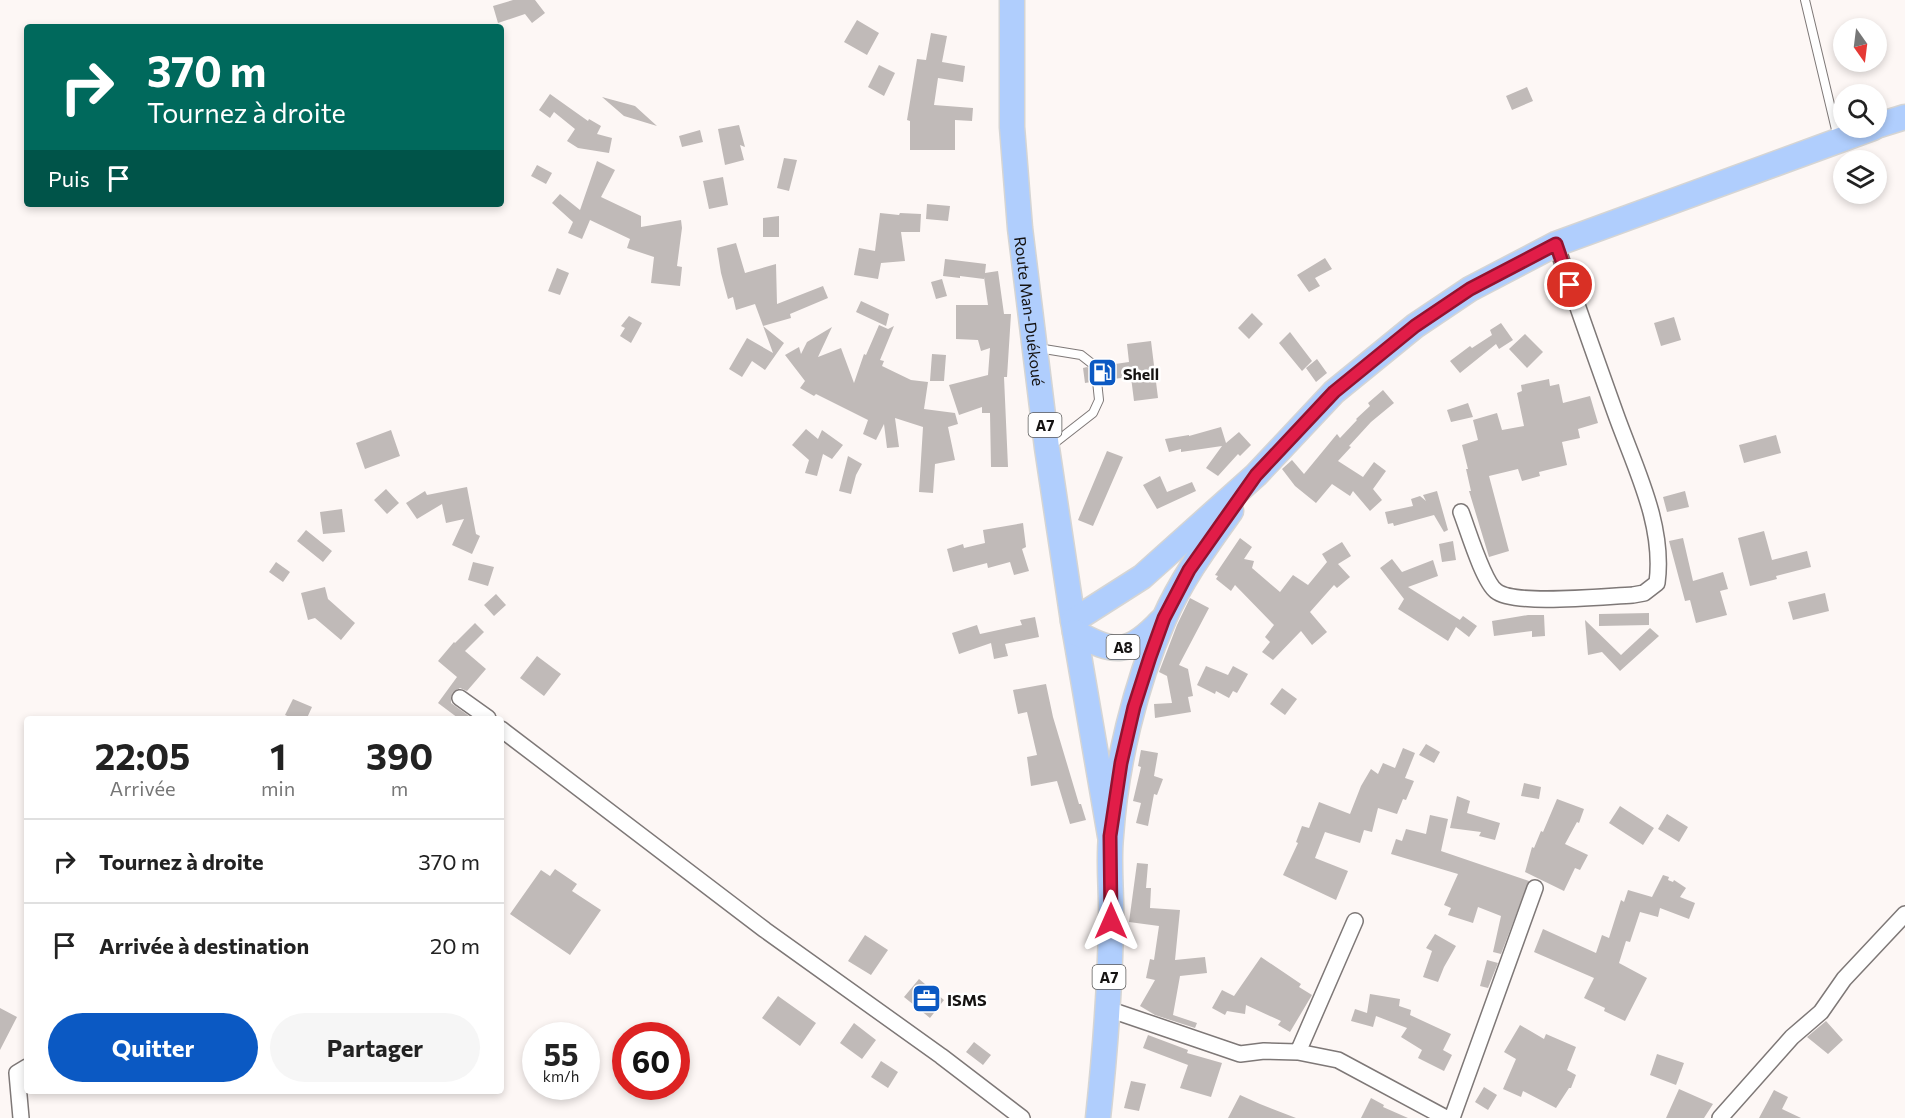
<!DOCTYPE html>
<html lang="fr">
<meta charset="utf-8">
<style>
:root{--surface:#fff;--page:#f6f6f6;--text:#222;--muted:#767676;--line:#e0e0e0;--accent:#0b59c3}
body{margin:0;font-family:Commissioner,sans-serif;background:var(--page);color:var(--text);height:100vh;display:flex;flex-direction:column;font-size:22px;white-space:nowrap}
*{box-sizing:border-box;margin:0}
p{font-size:20px;color:var(--muted)}
.icon{flex:none;width:33px;height:33px;fill:none;stroke:currentColor;stroke-width:2;stroke-linecap:round;stroke-linejoin:round}
.map{position:relative;flex:1;overflow:hidden}
.side{position:absolute;left:24px;top:716px;width:480px;height:378px;display:flex;flex-direction:column;background:var(--surface);border-radius:6px;box-shadow:0 3px 9px #0003}
.side>*{flex:none}
.banner{position:absolute;left:24px;top:24px;width:480px;height:183px;border-radius:6px;box-shadow:0 3px 9px #0003;background:#00695c;color:#fff;overflow:hidden}
.needle{width:39px;rotate:166deg}
.fabs{position:absolute;left:1833px;top:18px;display:grid;gap:12px}
.fabs a{display:grid;place-items:center;width:54px;height:54px;border-radius:50%;background:var(--surface);box-shadow:0 3px 9px #0003;font-size:30px}
.speed{position:absolute;left:522px;top:1022px;display:flex;gap:12px;font-size:30px;font-weight:700;text-align:center}
.speed>*{display:grid;place-content:center;width:78px;height:78px;border-radius:50%;background:var(--surface);box-shadow:0 3px 9px #0003;line-height:1}
.speed small{font-size:15px;font-weight:400}
.speed .limit{border:9px solid #d22;background:#fff;color:#111}
.pin{position:absolute;display:grid;place-items:center;width:51px;height:51px;color:#fff;margin:-26px;border:3px solid #fff;border-radius:50%;box-shadow:0 2px 6px #0007}
.me{position:absolute;width:66px;margin:-33px;rotate:0deg;stroke-linejoin:round;filter:drop-shadow(0 0 4px #0008)}
.turn{display:flex;align-items:center;gap:21px;height:126px;padding:0 24px;font-size:27px}
.turn .icon{width:78px;height:78px;stroke-width:2.5}
.turn b{display:block;font-size:42px;line-height:51px}
.then{display:flex;align-items:center;height:57px;padding:0 24px;background:#0003;gap:12px;font-size:22px}
.eta{display:flex;justify-content:space-evenly;align-items:center;height:102px;text-align:center}
.eta b{font-size:36px;font-weight:700;line-height:42px}
.button{display:flex;gap:12px;margin-top:auto;padding:12px 24px}
.button a{flex:1;height:69px;border-radius:36px;background:var(--accent);color:#fff;font-size:24px;font-weight:700;line-height:69px;text-align:center}
.button a+a{background:var(--page);color:var(--text)}
ul{padding:0;list-style:none}
li{display:flex;align-items:center;gap:18px;height:84px;padding:0 24px;border-top:2px solid var(--line)}
li div{flex:1}
li b{display:block;font-size:22px}
li em{font-style:normal}
.map>svg:first-child{display:block}
.building{fill:#c0bab8}
.lines{fill:none;stroke-linecap:round;stroke-linejoin:round}
.lane-casing{stroke:#7e7877;stroke-width:10}
.street-casing{stroke:#7e7877;stroke-width:18}
.primary-casing{stroke:#d5d5d4;stroke-width:27}
.lane{stroke:#fff;stroke-width:8}
.street{stroke:#fff;stroke-width:15}
.primary{stroke:#b0cefd;stroke-width:24}
.route-casing{stroke:#92132f;stroke-width:15}
.route{stroke:#e11d48;stroke-width:10}
.labels{text-anchor:middle;dominant-baseline:central;stroke-width:5;stroke-linejoin:round;paint-order:stroke}
.shield{fill:#fff;stroke:#5b5a59;stroke-width:1.5}
.shield-label{font-size:15px;font-weight:bold;fill:#151312}
.street-label{font-size:16px;fill:#151312;stroke:#fff}
.poi-label{font-size:16px;font-weight:bold;fill:#151312;stroke:#fff;text-anchor:start}
</style>
<div class="map">
<svg width="1905" height="1118" viewBox="0 0 1905 1118">
<rect width="100%" height="100%" fill="#fdf7f5"/>
<path class="building" d="M513,0h22l10,13 -13,10 -7,-9 -27,9 -5,-17z
M857,20l22,13 -12,22 -23,-13z
M931,33l16,3 -5,26 23,4 -2,16 -25,-4 -4,27 39,3 -1,13 -17,-1v30h-45v-29l-3,-1 10,-61 9,1z
M879,65l16,8 -11,23 -16,-9z
M1527,87l6,14 -21,9 -6,-14z
M550,94l38,27 1,-2 12,7 -4,8 15,4 -3,15 -31,-5 -11,-7 8,-12 -21,-17 -4,6 -11,-8z
M602,97l33,9 22,20 -33,-10z
M739,125l6,22 -5,-2 4,15 -19,5 -7,-36z
M700,130l3,12 -21,5 -3,-11z
M784,158l13,2 -8,31 -12,-3z
M597,161l18,9 -14,27 40,19v11l40,-7 1,8 -5,38 5,1 -2,19 -29,-3 3,-26 -27,-9 3,-9 -40,-19 -8,19 -14,-6 5,-11 -21,-19 8,-9 20,16z
M537,165l15,8 -6,11 -15,-8z
M723,177l5,28 -19,4 -6,-28z
M927,204l23,2 -2,15 -22,-2z
M880,213l19,2 1,-2 21,1 -1,18h-19l4,29 -24,2 -3,16 -24,-4 5,-27 16,3z
M779,216v21h-16v-19z
M736,243l9,30 31,-9 1,40 46,-18 5,12 -38,16 1,4 -28,8 21,17 -19,27 -13,-9 -10,16 -13,-8 18,-31 26,15 -18,-49 -19,6 -3,-13 -5,2 -7,-26 -4,-25z
M1325,258l7,11 -17,9 5,8 -11,6 -12,-17z
M945,259l41,5 -1,9 13,-2 6,43h7l-4,63h-3l4,90h-17l-1,-54h-8v-6l-23,8 -10,-30 39,-10 2,-27 -9,3 -3,-11 -22,-1v-34h32l-4,-28v2l-24,-3v2l-17,-2z
M557,268l12,5 -9,22 -12,-4z
M942,279l5,17 -11,3 -5,-17z
M861,301l28,13 -3,12 -30,-14z
M1252,313l11,11 -14,15 -11,-11z
M629,316l13,7 -11,20 -11,-7 5,-8 -4,-2z
M1674,317l7,23 -20,6 -7,-23z
M1501,323l12,17 -14,9 -3,-5 -36,29 -10,-12 20,-15 2,2 20,-13 -2,-5z
M879,325l9,4 6,-3 -14,34 4,1 -2,5 29,14 17,2 -4,27 31,4 3,11 -10,3 7,33 -20,4 -2,29 -14,-1 4,-65 -28,-9 4,29 -12,1 -3,-24 -8,16 -13,-6 5,-14 -52,-26 -2,2 -14,-8 5,-7 -20,-26 14,-8 2,7 6,-12 25,-15 -14,30 23,-9 13,35 10,-29 2,1z
M1290,332l22,29 -10,10 -23,-28z
M1525,334l18,18 -16,16 -18,-19z
M1151,341l7,57 -24,3 -3,-24 -28,3 -3,-4 -4,-1 -4,3 -1,4 -6,1 -2,-15 4,-1 10,5 4,-6 28,-4 -2,-18z
M932,354l14,1 -2,26h-14z
M1317,359l10,14 -11,9 -10,-14z
M1549,379l1,7 9,-2 4,19 27,-7 8,27 -20,6 2,9 -18,4 5,23 -28,7 1,4 -18,5 -4,-12 -29,7 20,75 -20,6 -20,-66h2l-5,-22h2l-6,-24 16,-5 -5,-20 24,-7 5,17 22,-4 -7,-33 5,-2 -1,-6z
M1383,390l11,13 -23,19 -22,24 2,1 -13,14 25,16 11,-15 12,9 -13,18 9,11 -12,11 -17,-20 -3,5 -18,-12 -16,19 -21,-17 -13,-17 10,-9 12,14 33,-40 3,4 17,-18 -1,-1 14,-13 -2,-3z
M1468,403l5,14 -22,5 -4,-12z
M1221,427l5,16 13,-11 12,13 -11,11 -2,-2 -20,22 -12,-8 16,-22 -41,6v-3l-12,3 -4,-13 24,-4v1z
M806,429l12,10 4,-9 21,15 -11,14 -9,-5 -6,22 -12,-3 4,-13 -17,-15z
M391,430l9,26 -35,13 -9,-26z
M1776,435l5,18 -37,10 -5,-18z
M1107,451l16,6 -30,69 -15,-6z
M848,456l14,8 -6,11 -5,19 -12,-3z
M1160,476l7,16 25,-10 4,9 -39,18 -14,-24z
M467,487l9,47 4,2 -8,18 -20,-9 12,-26 -18,4 -4,-19 -25,15 -11,-16 19,-12 2,4z
M386,489l13,14 -12,11 -13,-14z
M1437,491l11,39 -4,2 -10,-17 -40,11 -1,-3 -5,1 -3,-12 28,-6 -2,-7 9,-3 6,5 -3,-6z
M1685,491l4,16 -22,5 -4,-15z
M342,509l3,23 -22,2 -3,-22z
M1023,523l3,24 -4,2 7,22 -15,4 -4,-13 -22,6 -1,-5 -34,9 -6,-23 16,-5 1,4 21,-5 -2,-13z
M306,530l26,21 -9,11 -26,-21z
M1764,531l8,29 35,-9 4,16 -35,9 1,3 -27,7 -12,-48z
M1240,538l12,9 -8,12 10,2 -2,7 28,24 13,-17 15,10 19,-23 -5,-8 20,-12 9,14 -13,8 12,13 -13,11 -3,-3 -24,27 17,20 -15,13 -11,-14 -28,29 -11,-8 8,-10 -5,-5 9,-12 -39,-40 -4,6 -15,-12 2,-3 -3,-1z
M1683,538l10,43 30,-9 5,17 -8,2 7,24 -31,8 -6,-23 -5,1 -16,-60z
M1453,541l3,19 -14,2 -3,-18z
M1392,559l10,13 31,-12 5,16 -30,11 52,33 -1,1 4,-5 14,10 -8,11 -13,-10 -8,14 -50,-32 6,-10 -24,-31z
M276,562l14,10 -7,10 -14,-10z
M473,562l21,5 -6,19 -20,-6z
M325,587l3,12 27,24 -14,17 -26,-22 -7,2 -7,-27z
M1825,593l4,18 -36,9 -5,-18z
M496,594l10,11 -12,11 -10,-11z
M1190,598l19,10 -30,57 9,4 5,27 -5,1 3,15 -36,6 -1,-14 18,-1 -5,-27 -8,-4 18,-47z
M1649,613v12l-50,1v-12z
M1528,615h16l1,21 -13,1v-6l-38,5 -2,-15z
M1035,617l4,20 -34,7 3,12 -14,3 -3,-16 -32,11 -7,-21 25,-8 3,9 42,-9 -2,-5z
M1585,620l36,35 29,-27 9,8 -39,35 -18,-19 -14,3z
M475,623l9,9 -19,19 21,18 -19,22 -7,-3 -8,5 -1,10 18,13 -2,2h-9l-20,-15 19,-26 -19,-16 16,-19 1,1z
M537,656l24,18 -17,22 -24,-18z
M1206,666l22,9 5,-9 15,8 -11,19 -4,-2 -4,7 -13,-7 -1,3 -18,-9z
M1046,684l7,33 26,87h2l5,16 -16,4 -13,-43 -26,5 -4,-29 10,-2 -10,-43 -9,2 -5,-24z
M1282,688l15,11 -12,16 -15,-11z
M293,699l19,8 -5,11h-15l-7,-3z
M1426,744l14,8 -6,11 -15,-8z
M1403,748l12,5 -10,25 9,3 -8,19 -3,-1 -6,15 -19,-6 -6,24 -8,-2 -4,13 -35,-11 -10,26 33,13 -12,29 -53,-25 15,-32 -2,-1 6,-16 7,2 10,-26 31,12 11,-28 10,-17 7,5 5,-11 12,5z
M1141,750l17,3 -4,23 9,3 -6,16 -3,-1 -6,32 -12,-3 5,-20 -8,-2 8,-34 -3,-1z
M1524,783l17,4 -2,12 -18,-3z
M1457,796l13,5 -3,12 33,10 -5,17 -16,-4 2,-4 -31,-4z
M1557,799l27,10 -5,14 -2,-1 -12,22 23,11 -8,15 -5,-2 -11,23 -39,-19 7,-25 2,1 7,-17 2,1z
M1620,806l34,22 -11,17 -34,-22z
M1667,814l21,13 -9,15 -21,-13z
M1430,815l18,4 -7,32 88,30 -28,73 -8,-2 8,-36 -23,-9 -5,16 -25,-8 3,-7 -7,-3 14,-31 -67,-20 5,-15 6,2 4,-12 20,5z
M1137,863l11,1 -2,24h5l-1,20 30,2 -5,50 30,-3 2,16 -27,3 -7,39 24,8 -2,5 -40,-13 -15,-9 15,-26 -9,-2 4,-19 4,1 5,-34 -30,-4z
M555,869l22,15 -5,7 29,19 -31,45 -60,-41 31,-44 9,6z
M1663,875l6,2 -1,3 5,2 1,-2 12,8 -6,9 15,6 -6,16 -29,-11 -2,9 -18,-5 -10,30 -4,-1 -7,22 28,15 -22,43 -21,-10 1,-3 -21,-10 10,-20 -60,-26 9,-23 53,24 6,-18 7,3 12,-38 3,2 4,-12 24,7z
M1435,934l21,12 -12,21 -6,15 -15,-5 9,-26 -6,-3z
M865,935l23,15 -17,25 -23,-14z
M1261,957l40,27 -2,3 13,8 -22,37 -12,-7 3,-4 -35,-16 -1,9 -18,-3 -2,4 -13,-7 10,-18 12,6z
M1487,960l11,3 -10,25 -8,-2z
M919,979l25,21 -14,18 -26,-21z
M1370,994l30,5 -1,7 12,4 -1,5 41,19 -8,16 9,5 -8,16 -26,-13 4,-8 -21,-13 6,-9 -31,-12 -3,11 -22,-6 4,-12 12,4z
M778,996l38,27 -16,23 -38,-28z
M0,1008l17,9 -17,33z
M1826,1021l17,19 -15,14 -21,-17z
M854,1023l22,17 -14,19 -22,-16z
M1520,1025l24,14 2,-5 30,13 -9,23 9,5 -5,13h-2l-13,20 -33,-17 -2,6 -18,-8 13,-30 -12,-7z
M1148,1035l40,15 -1,3 35,10 -11,34 -31,-9 8,-23 -45,-17z
M974,1042l17,13 -8,10 -17,-13z
M1657,1054l27,9 -8,22 -26,-10z
M881,1061l17,11 -10,16 -17,-11z
M1131,1081l15,3 -7,27 -15,-3z
M1484,1087l13,8 -9,15 -13,-8z
M1679,1089l34,15 -9,14h-38z
M1774,1090l14,7 -6,12 19,9h-42z
M1240,1095l20,9 36,14h-68z
M1371,1098l13,7 -1,2 25,11h-47z"/>
<g class="lines">
<defs>
<path id="lane" d="M1805,0l33,138
M1038,348l43,7 14,11
M1052,445l41,-32 6,-13 -2,-19"/>
<path id="street" d="M1461,512c7,18 22,69 35,79 18,15 111,5 137,4l11,-2 13,-10c8,-59 -23,-117 -42,-171 -20,-56 -40,-112 -59,-168
M460,698l28,20
M501,729l264,201 176,126 81,62
M1108,1009l132,45 24,-3 34,1 40,8 108,58
M1298,1052l57,-131
M21,1118l-4,-45 10,-6
M1452,1118l83,-230
M1720,1118l72,-81 29,-25 23,-33 61,-65"/>
<g id="primary">
<path id="s1" d="M1012,0v127l8,101 27,220 26,173 37,215"/>
<path d="M1876,126l29,-9"/>
<path d="M1073,621l69,-44 114,-102 78,-83 81,-66 55,-37 86,-45 317,-116"/>
<path d="M1075,632c40,23 54,23 86,-11"/>
<path d="M1098,1118c7,-65 12,-130 13,-196 1,-28 -3,-58 0,-86 5,-72 24,-151 53,-217 17,-39 42,-73 67,-108"/>
</g>
</defs>
<use href="#lane" class="lane-casing"/>
<use href="#street" class="street-casing"/>
<use href="#primary" class="primary-casing"/>
<use href="#lane" class="lane"/>
<use href="#street" class="street"/>
<use href="#primary" class="primary"/>
</g>
<g class="lines">
<defs>
<path id="route" d="M1111,921l-1,-85 11,-73 13,-56 16,-50 14,-39 25,-48 67,-95 78,-83 81,-66 55,-37 86,-45 14,41"/>
</defs>
<use href="#route" class="route-casing"/>
<use href="#route" class="route"/>
</g>
<defs>
<symbol id="fuel-square" viewBox="-11 -11 22 22"><rect x="-9" y="-9" width="18" height="18" rx="4" fill="#0b59c3" stroke="#fff"/><path d="M-5.5-6h7V0h2V4h1.3V-2.5L3-4.5l.8-.8L6-3V5H2.5V1h-1V6h-7ZM-4.2-4.7v3.2H.2V-4.7Z" fill="#fff"/></symbol>
<symbol id="office-square" viewBox="-11 -11 22 22"><rect x="-9" y="-9" width="18" height="18" rx="4" fill="#0b59c3" stroke="#fff"/><path d="M-6-3h4V-5.5h4V-3h4V5H-6ZM-1-4.5V-3h2v-1.5ZM-6 0V1H6V0Z" fill="#fff"/></symbol>
</defs>
<g fill-rule="evenodd">
<use href="#fuel-square" x="1086" y="356" width="33" height="33"/>
<use href="#office-square" x="910" y="982" width="33" height="33"/>
</g>
<g class="labels">
<g class="shield">
<rect x="1028.5" y="413" width="33" height="24" rx="4.5"/>
<rect x="1106.5" y="635" width="33" height="24" rx="4.5"/>
<rect x="1092.5" y="965" width="33" height="24" rx="4.5"/>
</g>
<g class="shield-label">
<text x="1045" y="425">A7</text>
<text x="1123" y="647">A8</text>
<text x="1109" y="977">A7</text>
</g>
<g class="street-label">
<text stroke="none"><textPath href="#s1" startOffset="312">Route Man-Duékoué</textPath></text>
</g>
<g class="poi-label">
<text x="1123" y="373">Shell</text>
<text x="947" y="999">ISMS</text>
</g>
</g>
</svg>
<div class="fabs">
<a><svg class="needle" viewBox="-14 -14 28 28"><path d="M0-13l5 13h-10z" fill="#e53935"/><path d="M0 13l5-13h-10z" fill="#767676"/></svg></a>
<a><svg class="icon" aria-label="search" viewBox="0 0 24 24"><circle cx="10" cy="10" r="6"/><path d="M15 15l6 6"/></svg></a>
<a><svg class="icon" aria-label="layers" viewBox="0 0 24 24"><path d="M12 4l9 5-9 5-9-5zM3 14l9 5 9-5"/></svg></a>
</div>
<div class="speed"><div>55<small>km/h</small></div><div class="limit">60</div></div>
<div class="pin" style="left:1570px;top:285px;background:#d93025"><svg class="icon" aria-label="arrive" viewBox="0 0 24 24"><path d="M6 21V4h12l-3 4 3 4H6"/></svg></div>
<svg class="me" style="left:1111px;top:921px" viewBox="-20 -20 40 40"><path d="M0-17L14 15 0 8-14 15z" fill="#e11d48" stroke="#fff" stroke-width="4"/></svg>
<div class="banner">
<div class="turn"><svg class="icon" aria-label="right" viewBox="0 0 24 24"><path d="M7 20v-9h11M14 6l5 5-5 5"/></svg><div><b>370 m</b>Tournez à droite</div></div>
<div class="then">Puis<svg class="icon" aria-label="arrive" viewBox="0 0 24 24"><path d="M6 21V4h12l-3 4 3 4H6"/></svg></div>
</div>
<section class="side">
<div class="eta">
<div><b>22:05</b><p>Arrivée</p></div>
<div><b>1</b><p>min</p></div>
<div><b>390</b><p>m</p></div>
</div>
<ul>
<li><svg class="icon" aria-label="right" viewBox="0 0 24 24"><path d="M7 20v-9h11M14 6l5 5-5 5"/></svg><div><b>Tournez à droite</b></div><em>370 m</em></li>
<li><svg class="icon" aria-label="arrive" viewBox="0 0 24 24"><path d="M6 21V4h12l-3 4 3 4H6"/></svg><div><b>Arrivée à destination</b></div><em>20 m</em></li>
</ul>
<div class="button"><a>Quitter</a><a>Partager</a></div>
</section>
</div>
